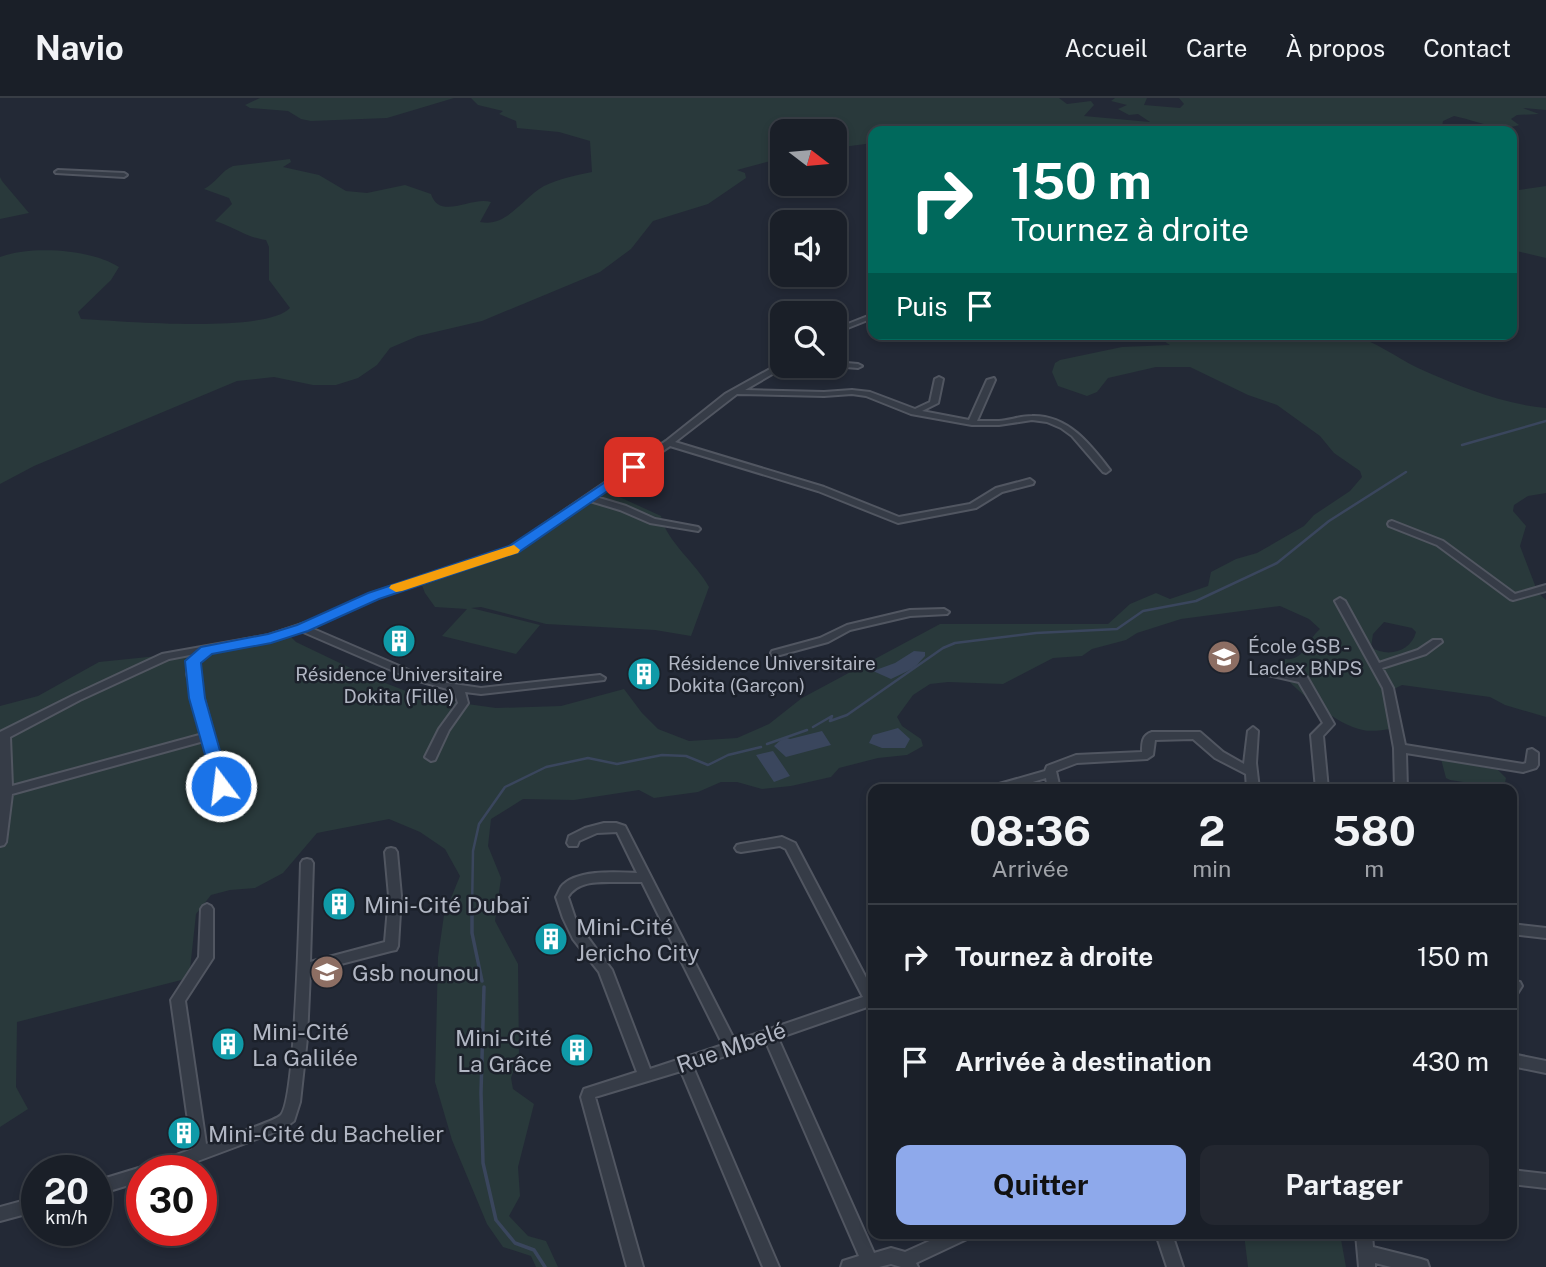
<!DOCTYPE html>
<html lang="fr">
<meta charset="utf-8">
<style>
:root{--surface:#1a1f28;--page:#232730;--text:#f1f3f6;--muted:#9fa2a8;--line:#383d45;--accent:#8ea9eb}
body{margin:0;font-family:"Public Sans",sans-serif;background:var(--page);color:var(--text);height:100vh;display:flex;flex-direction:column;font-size:26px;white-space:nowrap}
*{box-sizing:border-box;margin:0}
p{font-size:23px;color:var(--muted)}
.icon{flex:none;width:38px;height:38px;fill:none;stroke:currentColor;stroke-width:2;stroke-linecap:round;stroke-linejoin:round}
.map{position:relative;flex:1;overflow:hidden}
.details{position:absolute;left:868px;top:686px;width:649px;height:455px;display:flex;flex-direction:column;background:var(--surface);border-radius:14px;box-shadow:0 4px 10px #0003,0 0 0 2px var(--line)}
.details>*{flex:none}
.hud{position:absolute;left:868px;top:28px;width:649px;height:214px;border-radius:14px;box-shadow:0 4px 10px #0003,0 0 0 2px var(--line);background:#00695c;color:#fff;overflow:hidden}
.needle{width:46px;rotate:106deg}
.fabs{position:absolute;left:770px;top:21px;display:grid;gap:14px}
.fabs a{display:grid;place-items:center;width:77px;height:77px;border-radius:14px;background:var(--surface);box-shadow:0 4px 10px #0003,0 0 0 2px var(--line);font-size:35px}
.speed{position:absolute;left:21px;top:1057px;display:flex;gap:14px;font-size:35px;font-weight:700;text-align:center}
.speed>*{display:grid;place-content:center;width:91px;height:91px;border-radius:50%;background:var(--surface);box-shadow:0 4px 10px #0003,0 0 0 2px var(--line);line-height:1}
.speed small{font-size:18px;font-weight:400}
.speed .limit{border:10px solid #d22;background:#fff;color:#111}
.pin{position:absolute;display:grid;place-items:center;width:60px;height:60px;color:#fff;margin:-30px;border-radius:14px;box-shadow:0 4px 10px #0006}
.me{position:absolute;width:77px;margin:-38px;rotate:345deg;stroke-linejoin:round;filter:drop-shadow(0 0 5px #0008)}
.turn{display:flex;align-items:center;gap:24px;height:147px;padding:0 28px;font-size:32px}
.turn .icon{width:91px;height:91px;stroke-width:2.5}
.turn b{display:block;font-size:49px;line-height:60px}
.then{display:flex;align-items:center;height:66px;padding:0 28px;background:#0003;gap:14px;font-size:26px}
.eta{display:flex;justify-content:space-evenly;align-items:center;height:119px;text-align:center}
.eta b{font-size:42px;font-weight:700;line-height:49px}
.cta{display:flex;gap:14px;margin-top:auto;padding:14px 28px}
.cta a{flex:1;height:80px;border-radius:14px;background:var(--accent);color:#111;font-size:28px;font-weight:700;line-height:80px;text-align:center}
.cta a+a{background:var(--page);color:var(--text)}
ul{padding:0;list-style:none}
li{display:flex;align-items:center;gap:21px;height:105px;padding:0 28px;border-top:2px solid var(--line)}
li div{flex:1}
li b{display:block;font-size:26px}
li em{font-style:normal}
header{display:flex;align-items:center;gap:42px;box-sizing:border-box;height:98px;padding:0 35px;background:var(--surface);border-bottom:2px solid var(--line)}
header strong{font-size:33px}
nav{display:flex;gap:38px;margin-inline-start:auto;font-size:24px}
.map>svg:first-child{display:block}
.green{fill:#29393b;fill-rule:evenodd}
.water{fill:#3a465d}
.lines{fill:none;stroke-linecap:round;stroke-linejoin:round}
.stream-far1{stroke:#3a465d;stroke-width:2.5}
.stream{stroke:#3a465d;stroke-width:3.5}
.minor-casing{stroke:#515661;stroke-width:4}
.minor{fill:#363c47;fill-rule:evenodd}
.route{fill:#1a73e8;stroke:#114b97;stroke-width:2}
.slow{fill:#f59e0b}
.labels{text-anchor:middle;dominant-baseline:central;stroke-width:5;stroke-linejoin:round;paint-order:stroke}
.poi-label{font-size:19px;fill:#b1b6c3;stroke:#1c212b;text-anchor:start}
.near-poi-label{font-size:23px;fill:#b1b6c3;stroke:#1c212b;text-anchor:start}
.near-street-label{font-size:23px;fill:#b1b6c3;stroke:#1c212b}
</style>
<header>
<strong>Navio</strong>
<nav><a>Accueil</a><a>Carte</a><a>À propos</a><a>Contact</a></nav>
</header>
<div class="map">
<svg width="1546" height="1169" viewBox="0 0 1546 1169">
<rect width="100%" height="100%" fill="#232936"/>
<path class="green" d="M260,0h194l-67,20 -76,3 -10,-2 -13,-8 -38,-3 -5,-3z
M471,0h588l8,6 24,-3 3,4 -10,11 66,6 -12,-8 -9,1 -11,-6 9,-4 -16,-4 4,-3h32l-3,7 36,3 4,-4 -5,-6h367v12l-23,-2 16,6 -22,1 -6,4 8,6c-21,7 -44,-5 -65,-9l-11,5 -1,6 -7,4h-99l-1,-3 -77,-4 -10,2 21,5h-396v12l-38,5v-17h-53v27l-45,12 8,3 1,5 -38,26 -55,17 -22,28 -31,23 -118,49 -64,15 -28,12 -13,17 -19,13 -22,7h-23l-39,-8 -37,4 -203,85 -34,18v-227c31,-12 91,-8 119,10l-8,13 -33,32 3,7c39,2 185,15 209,-11l-21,-28v-33l-3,-7c-21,-3 -31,-13 -51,-19l17,-17 -3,-6 -25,-9c12,-6 17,-18 29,-23l57,-7 1,3 -8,5 36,8 27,16 21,2 38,-8 26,9c9,27 40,2 60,8l-11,20c27,6 42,-24 64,-36 15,-7 32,-11 48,-14l-2,-31 -31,-9 -42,-4 -1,-7 -17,-7 4,-3 -25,-6z
M0,79l2,4 27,32 -29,6z
M1546,88v72l-34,-8v-59z
M1153,236c18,0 39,-3 57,0 16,3 33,10 49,0 25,0 68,-4 92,1 25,6 44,22 67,33 40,18 84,36 128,40v85l-18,3 -14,9 -1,6 13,15 -6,20 18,47 8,7v117l-41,-12 -15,-8 -88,-12 -16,8 5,36c-9,1 -20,3 -28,1 -25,-4 -72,-42 -87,-64l9,-7c20,2 21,-18 35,-30l-11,-10 -29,-13 -99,13 -44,14 -11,7 -34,9 -10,7 -29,2 -50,26 -55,-2 -18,2 -17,11 -16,22 5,9 19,13 2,7 -16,9 -29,3 -39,10 -8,9 -40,9 -29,3 -25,-7h-16l-23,10 -44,6 -15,-8 -65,10 -51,-1 -32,20 -3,27 13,32 -6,43 23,43 1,91 -8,23 2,11 21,15 -16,63 2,29 -11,20 19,20 18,5 12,26h-22l-5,-11 -28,-9 -16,-23 -35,-84 -17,-58 3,-125 6,-42 16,-39 -15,-27 -25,-17 -31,-13 -72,14 -34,40 -28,15 -25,2 -19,5 -15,19 -7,64 -172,44 -1,65 12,22 -28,18v-421l38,-10 61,-34 137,-14 52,-14 8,8 71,34 57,22 72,10 65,-2 63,-17 18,24 16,16 31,12 48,-3 32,-14 33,-26 138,-74h168l22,-20 26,-11 14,6 38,-13 3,-14 25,-13 21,-6 47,-27 10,-11 36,-24 12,-14 -2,-6 -26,-18 -14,-17 -43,-31 -29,-10 -58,-28h-34l-48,11 -11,14 -10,4 -29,-10 -6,-14 3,-9 5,-3 62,-13 48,-2zM1384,524l28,6 4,4c-5,20 -29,26 -45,15l2,-13z
M602,391l59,27c5,25 35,47 48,71l-18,49 -36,-6 -109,-6 -65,-17 -10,1 69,17 -24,29 -74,-18 25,-27 -32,-2 -10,-14 -7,-18 95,-25z
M1441,661l57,11 8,8 -2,10 -54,-8 -4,-2z
M1244,1136h96l6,33h-98z"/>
<path class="water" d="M914,553l11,1v4l-11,12 -23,11 -18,-8 22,-8z
M898,630l12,11 -5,9h-23l-13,-5 4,-8z
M822,633l9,14 -45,12 -12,-11 10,-9 6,2z
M773,653l17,25 -16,6 -18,-27z"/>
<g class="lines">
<path class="stream-far1" d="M1462,347l84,-24
M813,629l19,-11 -2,5 17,-6 96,-67 12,-5 81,-10 81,-4 26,-18 53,-10 81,-38 52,-42 77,-49
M767,646l40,-14
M472,812l1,-59 6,-27 26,-37 41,-20 42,-9 29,6 45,-9 24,1 22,9 20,-10 33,-8"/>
<path class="stream" d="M472,810v25l10,48
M484,889l-3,106 2,70 13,57 19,23 19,7 11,17"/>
<defs>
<path id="minor" d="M58,72l66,3 3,2 -3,2 -68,-4 -1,-1z
M873,216v4l-38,15v-4z
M835,264l23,2 4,2 -4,2 -25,-2h2z
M779,266l7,2 -41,24 79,2 28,-2 18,2 45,17 15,-7 5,-23 4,-2 4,2 -5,24 -16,8 47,9 18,-40 7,-2 1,2 -18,41c7,0 15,0 22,0 11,-1 22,-5 33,-5 36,-1 58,28 78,54l-4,3 -3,-1 -31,-36 -11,-8 -14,-6 -15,-2 -33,5h-27l-61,-11 -45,-18 -14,-2 -28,2 -87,-2 -62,48 149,45 75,30 71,-13 26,-16 34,-9 4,3 -1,2 -31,8 -26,16 -78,15 -80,-32 -148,-45 -74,51 30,9 29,13 43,8 2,2 -2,2 -48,-8 -30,-13 -30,-9 -73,50 -141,47 -65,30 109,47 27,8 34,5 119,-13 5,3 -1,2 -123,14 -16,-2 3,11 -19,27 -14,30 -4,1 -6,-4 14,-28 19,-26 -4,-12 -42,-12 -111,-48 -30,10 -62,11 -11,10 -1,12 38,138 -2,3h-8l-2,-3 -19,-71 -192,53 -6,48 -2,3 -4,1v-114l72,-36 90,-42 107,-19 45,-15 56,-26 141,-47 155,-106 59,-47zM195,556l-7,7 -1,13 16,60 -191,52 -2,-49 70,-37 89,-41z
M1392,423l51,20 72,53 31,-9v6l-33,9 -3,-1 -73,-54 -48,-19 -1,-2 1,-2z
M1340,500l5,3 34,62 39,-13 15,-10h8l1,2 -16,12 -44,14 11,20 12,57 118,19 3,-1 2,-13 4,-1 6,4v12l-2,3 -13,4 -117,-19 1,36h-12l-1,-41 -11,-60 -48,-87z
M944,511l5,3 -2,2 -37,2 -60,14 -22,12 -48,13h-8l-1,-2 1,-2 48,-13 27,-13 63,-15z
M1267,571l40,8 27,47 -11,12 5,53h-12l-5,-54 12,-12 -24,-41 -36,-8 -1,-2z
M1253,629l5,4 -2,32 3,26h-12l-1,-15 -31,-16 -22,-19 -38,1 -2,15 -6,4 -70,4 -21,8 4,18h-12l-2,-11 -37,11h-19l2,-3 53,-15 2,-5 29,-11 66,-3c0,-9 0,-17 10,-20h48l23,20 21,12 4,-33z
M604,725h12l9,3 110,215 128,-44 -77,-148 -6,-3 -39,6 -4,-1 -2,-3 2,-3 4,-1 41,-7 13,6 78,148v14l-95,33 96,215 17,-5 14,4 40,-18h24l-2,5 -51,24 2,4h-17l-10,-3 -12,3h-38l2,-6 16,-5 -93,-214 -73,25 86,200h-16l-82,-196 -86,26 48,170h-16l-46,-170 3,-8 53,-17 -38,-100 -26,-33 -10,-21 -7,-21c2,-3 3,-7 5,-10 14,-18 56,-15 76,-14l-20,-41 -20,1 -18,8 -2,5h-8l-2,-3 2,-7 16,-8zM610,784h32l81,163 -73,24 -38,-99 -29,-39 -8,-13 -7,-21c9,-15 27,-15 42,-15z
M391,750l4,1 2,3 4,44 -3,50 -2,4 -5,1 -81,21 -3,66 -7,64 -6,19 -11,8 -112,42h-29v10l-46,14v-14l46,-14 4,1 1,-2 45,-17 -21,-149 28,-43 2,-48 2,-3 4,-2 4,2 2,3v49l-28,43 21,143c13,-5 68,-22 75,-29 15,-17 19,-218 20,-252l2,-3 4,-1 4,1 2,3 -3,99 75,-20 4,-46 -4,-44 2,-3z
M1512,826l34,4v10l-34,-4z
M1515,883l5,1 2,4 -5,8 -5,1v-13z
M1512,956l34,7v12l-34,-7z
M1512,1072l34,4v14l-34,-4z
M37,1099v14l-37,10v-14z
M1156,1136h16l11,33h-16z
M1356,1136h16l1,13 48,12 6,2 2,6h-38l-16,-4v4h-16z"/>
</defs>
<use href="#minor" class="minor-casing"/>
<use href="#minor" class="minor"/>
</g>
<path class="route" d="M634,365l4,2v5l-119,82 -140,47 -71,32 -37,12 -59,11 -11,9 4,35 25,88 -9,6 -6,-2 -26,-92 -4,-37 16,-14 67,-13 29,-9 71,-32 141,-47z"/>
<path class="slow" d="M514,447l6,5 -2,3 -116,38 -6,1 -7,-4 2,-3z"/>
<defs>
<symbol id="building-disc" viewBox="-11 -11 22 22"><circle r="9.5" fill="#0f9aa8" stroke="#1c212b"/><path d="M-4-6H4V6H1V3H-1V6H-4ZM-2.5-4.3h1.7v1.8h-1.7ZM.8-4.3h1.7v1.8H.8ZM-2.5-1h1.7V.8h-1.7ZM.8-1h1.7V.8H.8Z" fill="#fff"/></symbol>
<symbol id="school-disc" viewBox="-11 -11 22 22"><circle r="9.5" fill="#8d6e63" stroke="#1c212b"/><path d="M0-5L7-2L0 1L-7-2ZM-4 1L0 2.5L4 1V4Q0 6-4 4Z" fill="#fff"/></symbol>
</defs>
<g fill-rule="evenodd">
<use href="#building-disc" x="380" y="524" width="38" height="38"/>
<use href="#school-disc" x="1205" y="540" width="38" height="38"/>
<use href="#building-disc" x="625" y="557" width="38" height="38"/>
<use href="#building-disc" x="320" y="787" width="38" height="38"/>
<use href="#building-disc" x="532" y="822" width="38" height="38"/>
<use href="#school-disc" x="308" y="855" width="38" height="38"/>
<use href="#building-disc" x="209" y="927" width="38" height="38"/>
<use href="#building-disc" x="558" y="933" width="38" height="38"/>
<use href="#building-disc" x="165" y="1016" width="38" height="38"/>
</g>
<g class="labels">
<g class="poi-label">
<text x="1248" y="548">École GSB -<tspan x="1248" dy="22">Laclex BNPS</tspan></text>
<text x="668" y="565">Résidence Universitaire<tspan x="668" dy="22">Dokita (Garçon)</tspan></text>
<text x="399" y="576" text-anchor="middle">Résidence Universitaire<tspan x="399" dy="22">Dokita (Fille)</tspan></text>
</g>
<g class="near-poi-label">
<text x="364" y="806">Mini-Cité Dubaï</text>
<text x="576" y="828">Mini-Cité<tspan x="576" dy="26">Jericho City</tspan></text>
<text x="352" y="874">Gsb nounou</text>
<text x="252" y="933">Mini-Cité<tspan x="252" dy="26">La Galilée</tspan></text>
<text x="552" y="939" text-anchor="end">Mini-Cité<tspan x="552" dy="26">La Grâce</tspan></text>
<text x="208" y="1035">Mini-Cité du Bachelier</text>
</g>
<g class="near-street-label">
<text transform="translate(731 949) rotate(-19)">Rue Mbelé</text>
</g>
</g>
</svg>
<div class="fabs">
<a><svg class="needle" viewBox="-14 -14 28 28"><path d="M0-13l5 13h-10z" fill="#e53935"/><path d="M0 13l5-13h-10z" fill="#9fa2a8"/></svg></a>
<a><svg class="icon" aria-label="sound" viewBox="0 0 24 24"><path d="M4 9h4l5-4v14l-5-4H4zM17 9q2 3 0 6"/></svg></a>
<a><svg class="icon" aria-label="search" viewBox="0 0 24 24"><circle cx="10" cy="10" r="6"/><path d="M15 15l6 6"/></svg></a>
</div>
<div class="speed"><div>20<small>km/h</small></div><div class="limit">30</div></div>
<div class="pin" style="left:634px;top:369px;background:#d93025"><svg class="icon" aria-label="arrive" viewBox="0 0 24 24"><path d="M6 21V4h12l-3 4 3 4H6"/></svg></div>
<svg class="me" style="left:221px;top:688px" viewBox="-20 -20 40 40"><circle r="17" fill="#1a73e8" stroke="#fff" stroke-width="3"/><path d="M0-11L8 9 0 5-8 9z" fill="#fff"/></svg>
<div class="hud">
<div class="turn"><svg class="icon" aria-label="right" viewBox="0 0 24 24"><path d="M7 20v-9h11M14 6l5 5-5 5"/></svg><div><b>150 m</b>Tournez à droite</div></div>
<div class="then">Puis<svg class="icon" aria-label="arrive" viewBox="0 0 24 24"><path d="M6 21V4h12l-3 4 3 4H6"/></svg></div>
</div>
<section class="details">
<div class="eta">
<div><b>08:36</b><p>Arrivée</p></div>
<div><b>2</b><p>min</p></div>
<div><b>580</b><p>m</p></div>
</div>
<ul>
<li><svg class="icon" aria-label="right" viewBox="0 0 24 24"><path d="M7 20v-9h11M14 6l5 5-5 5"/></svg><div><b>Tournez à droite</b></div><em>150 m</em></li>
<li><svg class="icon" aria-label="arrive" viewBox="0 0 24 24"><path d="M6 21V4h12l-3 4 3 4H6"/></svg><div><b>Arrivée à destination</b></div><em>430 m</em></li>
</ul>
<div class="cta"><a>Quitter</a><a>Partager</a></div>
</section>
</div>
